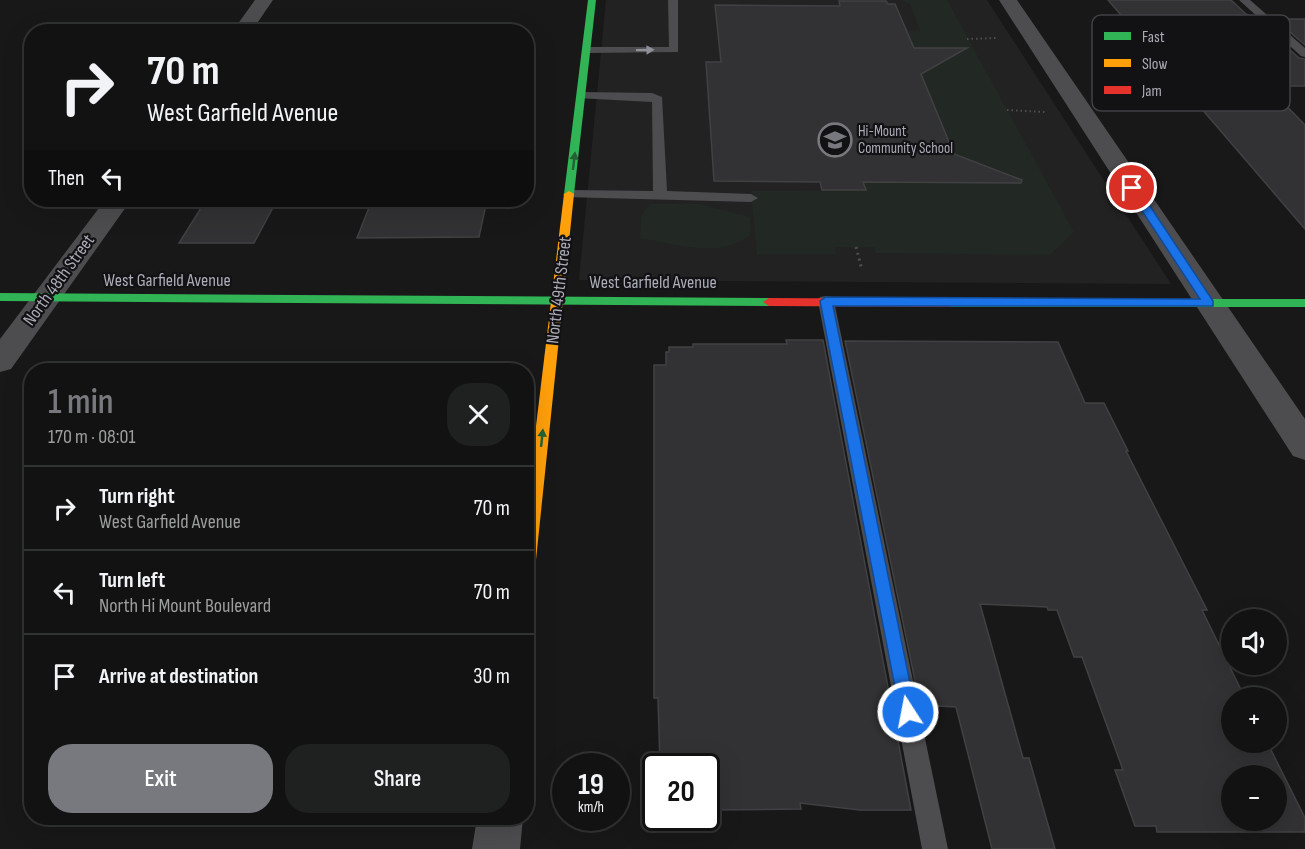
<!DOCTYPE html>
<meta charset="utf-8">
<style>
:root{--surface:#121212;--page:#1f2020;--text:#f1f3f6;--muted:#9c9e9f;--line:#313232;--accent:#78787f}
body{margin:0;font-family:"Sofia Sans Condensed",sans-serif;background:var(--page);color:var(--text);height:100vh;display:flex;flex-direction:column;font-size:22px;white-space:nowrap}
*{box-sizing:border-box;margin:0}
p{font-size:20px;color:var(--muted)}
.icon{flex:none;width:33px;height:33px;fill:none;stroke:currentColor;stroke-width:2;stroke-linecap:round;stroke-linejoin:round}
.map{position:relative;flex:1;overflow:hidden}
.drawer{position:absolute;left:24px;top:363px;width:510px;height:462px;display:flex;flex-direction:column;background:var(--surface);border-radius:24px;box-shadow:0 6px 24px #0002,0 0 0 2px var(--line)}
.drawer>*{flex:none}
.guide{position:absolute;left:24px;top:24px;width:510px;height:183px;border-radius:24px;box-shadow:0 6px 24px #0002,0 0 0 2px var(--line);background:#121212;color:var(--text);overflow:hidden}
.tools{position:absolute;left:1221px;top:609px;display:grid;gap:12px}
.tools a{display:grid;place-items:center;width:66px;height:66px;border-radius:50%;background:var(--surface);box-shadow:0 6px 24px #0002,0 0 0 2px var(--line);font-size:30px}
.speed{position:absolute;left:552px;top:753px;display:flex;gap:12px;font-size:30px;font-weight:700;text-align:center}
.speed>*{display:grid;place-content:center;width:78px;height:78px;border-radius:50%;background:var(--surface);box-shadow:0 6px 24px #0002,0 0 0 2px var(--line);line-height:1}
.speed small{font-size:15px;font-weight:400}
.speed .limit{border:3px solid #111;border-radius:9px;background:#fff;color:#111}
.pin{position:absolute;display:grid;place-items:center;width:51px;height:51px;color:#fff;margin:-26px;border:3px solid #fff;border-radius:50%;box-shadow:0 2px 6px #0007}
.me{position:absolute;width:66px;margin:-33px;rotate:349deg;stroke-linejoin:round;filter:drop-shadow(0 0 4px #0008)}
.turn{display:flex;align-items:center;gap:21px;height:126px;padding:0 24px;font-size:27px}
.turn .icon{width:78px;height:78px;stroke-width:2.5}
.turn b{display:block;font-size:42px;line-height:51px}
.then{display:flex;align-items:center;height:57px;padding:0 24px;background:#0003;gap:12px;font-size:22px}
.round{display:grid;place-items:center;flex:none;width:63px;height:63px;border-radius:24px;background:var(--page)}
.headline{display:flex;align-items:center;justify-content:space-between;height:102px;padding:0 24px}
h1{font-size:36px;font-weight:600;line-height:45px;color:var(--accent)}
.action{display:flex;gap:12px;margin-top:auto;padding:12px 24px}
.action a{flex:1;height:69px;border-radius:24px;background:var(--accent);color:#fff;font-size:24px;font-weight:600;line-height:69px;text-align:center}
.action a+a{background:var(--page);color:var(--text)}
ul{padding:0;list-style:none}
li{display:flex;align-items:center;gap:18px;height:84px;padding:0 24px;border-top:2px solid var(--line)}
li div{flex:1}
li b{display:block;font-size:22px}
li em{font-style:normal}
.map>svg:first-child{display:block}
.built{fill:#222223}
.green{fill:#222823}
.building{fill:#323234;stroke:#414144;stroke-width:1.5;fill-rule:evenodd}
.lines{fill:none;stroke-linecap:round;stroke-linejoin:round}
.path-far1{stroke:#4e4e51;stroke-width:2;stroke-dasharray:1.5 3;stroke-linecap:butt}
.path{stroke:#4e4e51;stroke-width:3;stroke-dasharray:2 4;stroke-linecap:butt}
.lane{fill:#4d4d50;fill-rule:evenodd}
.street{fill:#4d4d50;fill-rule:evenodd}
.fast{fill:#30b455;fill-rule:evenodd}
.slow{fill:#ff9f0a;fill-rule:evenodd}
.jam{fill:#e5322d;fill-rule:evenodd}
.oneway{fill:#8f9098}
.oneway2{fill:#216334}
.route{fill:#1a73e8;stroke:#114b97;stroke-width:1.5}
.labels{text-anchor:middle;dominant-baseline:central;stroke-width:4.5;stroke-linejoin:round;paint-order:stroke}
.far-poi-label{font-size:15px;fill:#abacb7;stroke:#121214;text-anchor:start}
.street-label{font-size:18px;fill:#abacb7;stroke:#121214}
.key{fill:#121214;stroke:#404045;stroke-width:1.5}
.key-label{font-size:16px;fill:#abacb7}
</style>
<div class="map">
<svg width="1305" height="849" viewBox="0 0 1305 849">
<rect width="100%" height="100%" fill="#181818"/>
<path class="built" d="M606,0h381l184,284 -592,-4z"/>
<path class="green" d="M899,0h48l127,232 -24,23 -174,-2 -2,-6h-39l1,7h-79l-6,-63 114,-1 -2,-8 102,1 14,-10 -6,-12 -19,-7 -37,-91 23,1 7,-4 -4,-8 -11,-4 -22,-1 -7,-16 17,-1 -10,-26z
M650,204h49l51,13 1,17c-30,26 -76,10 -111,4l1,-22z"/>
<path class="building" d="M1108,0h123l15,14 10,5 43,39 6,1v27h-38l38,39v104z
M839,1h47l2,3h7l19,44h53l-46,26 33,80 68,26 -1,3 -158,-1 3,8h-44l-2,-8 -106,-1 -8,-119h15l-6,-57 125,1z
M1275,19h30v26z
M206,200h71l-23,43h-75z
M372,200h115l-8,37 -122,1z
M786,340h37l88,470h-51l-60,-7 1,6 -95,1v-44h-46l-2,-68h-4v-333h12v-13h3v-5h24v-3h94z
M845,341l213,1 27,61h19l24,48h-2l81,159h-5l43,88h-13v44h35l38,76v14h-148l-1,-6h-21l-20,-56h8l-41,-113h-8l-17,-47h-9l-1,-3 -67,-3 43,154h6l26,91h-63l-36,-142 -36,-2zM1232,776h44v44h-44z"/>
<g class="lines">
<path class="path-far1" d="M967,39l30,-1
M1007,110l38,2"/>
<path class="path" d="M856,247l6,23"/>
<path class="lane" d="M668,0h10v52l-91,1 -5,-3 5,-3h82z
M1239,0h11l55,48v9l-4,-1z
M581,92l71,1 10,4 5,94 84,3 7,4 -7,4 -186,-5 -2,-3 7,-4 83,1 -1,-89 -75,-4v-4z
M826,296l6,1 2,4 114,548h-26l-104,-548 2,-4z"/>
<path class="street" d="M255,0h18l-22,32h-19z
M999,0h18l288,419v41l-12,-4z
M105,200h26l-120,169 -11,3v-33z
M477,818h46l-3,31h-48z"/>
<path class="fast" d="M588,0h8l-22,194 -5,3 -5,-3z
M0,293l769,5 6,4 -6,4 -769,-5z
M950,299h355v8h-355l-6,-4z"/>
<path class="slow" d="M569,191l5,3 -40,385 -2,5 -6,2v-77l38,-315z"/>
<path class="jam" d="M769,298l181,1 6,4 -6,4 -181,-1 -6,-4z"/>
</g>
<defs><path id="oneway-solid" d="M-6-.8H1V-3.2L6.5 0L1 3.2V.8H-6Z" transform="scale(1.5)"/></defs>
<use class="oneway" href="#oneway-solid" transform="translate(645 50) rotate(-1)"/>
<g class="oneway2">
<use href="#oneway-solid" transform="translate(574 161) rotate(-83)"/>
<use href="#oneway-solid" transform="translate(542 438) rotate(-84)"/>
</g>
<path class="route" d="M1128,185h8l77,116v5h-380l83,406 -2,6 -6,3 -7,-3 -81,-417 6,-4 374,2 -73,-111z"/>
<defs>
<symbol id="school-ring" viewBox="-11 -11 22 22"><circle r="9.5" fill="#121214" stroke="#78787f" stroke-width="1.5"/><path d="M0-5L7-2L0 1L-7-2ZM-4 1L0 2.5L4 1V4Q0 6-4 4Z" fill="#78787f"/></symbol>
</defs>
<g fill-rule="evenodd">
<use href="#school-ring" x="816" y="121" width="38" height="38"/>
</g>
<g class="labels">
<g class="far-poi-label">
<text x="858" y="131">Hi-Mount<tspan x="858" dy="17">Community School</tspan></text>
</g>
<g class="street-label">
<text transform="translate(59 280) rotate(-54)">North 48th Street</text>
<text x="167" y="280">West Garfield Avenue</text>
<text x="653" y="282">West Garfield Avenue</text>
<text transform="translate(559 290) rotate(-83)">North 49th Street</text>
</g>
</g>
<rect x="1092" y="15" width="198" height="96" rx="9" class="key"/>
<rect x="1104" y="32" width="27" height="8" fill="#30b455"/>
<rect x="1104" y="59" width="27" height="8" fill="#ff9f0a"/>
<rect x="1104" y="86" width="27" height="8" fill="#e5322d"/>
<g class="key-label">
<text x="1142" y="42">Fast</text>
<text x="1142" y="69">Slow</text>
<text x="1142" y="96">Jam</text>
</g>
</svg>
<div class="tools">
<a><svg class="icon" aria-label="sound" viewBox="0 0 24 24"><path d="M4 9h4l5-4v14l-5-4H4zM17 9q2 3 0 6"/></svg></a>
<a>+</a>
<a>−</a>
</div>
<div class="speed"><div>19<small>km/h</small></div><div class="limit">20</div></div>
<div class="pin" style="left:1132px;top:188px;background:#d93025"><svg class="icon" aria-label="arrive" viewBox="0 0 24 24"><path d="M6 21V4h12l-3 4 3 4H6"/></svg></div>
<svg class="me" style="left:908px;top:712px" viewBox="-20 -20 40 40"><circle r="17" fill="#1a73e8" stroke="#fff" stroke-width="3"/><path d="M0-11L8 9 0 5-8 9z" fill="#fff"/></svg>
<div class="guide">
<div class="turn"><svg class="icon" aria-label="right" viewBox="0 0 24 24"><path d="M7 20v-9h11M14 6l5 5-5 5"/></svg><div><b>70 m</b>West Garfield Avenue</div></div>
<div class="then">Then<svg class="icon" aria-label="left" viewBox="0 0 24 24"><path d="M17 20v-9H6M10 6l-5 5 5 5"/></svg></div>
</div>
<section class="drawer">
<div class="headline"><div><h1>1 min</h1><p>170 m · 08:01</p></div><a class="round"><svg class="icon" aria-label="close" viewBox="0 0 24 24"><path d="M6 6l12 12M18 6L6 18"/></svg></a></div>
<ul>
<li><svg class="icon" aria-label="right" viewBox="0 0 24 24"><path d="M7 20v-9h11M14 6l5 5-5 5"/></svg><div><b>Turn right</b><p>West Garfield Avenue</p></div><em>70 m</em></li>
<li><svg class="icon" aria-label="left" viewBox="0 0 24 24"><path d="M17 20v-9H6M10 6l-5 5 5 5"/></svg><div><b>Turn left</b><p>North Hi Mount Boulevard</p></div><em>70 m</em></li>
<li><svg class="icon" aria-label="arrive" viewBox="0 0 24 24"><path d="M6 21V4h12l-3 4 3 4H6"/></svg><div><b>Arrive at destination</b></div><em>30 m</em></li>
</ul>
<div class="action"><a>Exit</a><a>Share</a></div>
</section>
</div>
